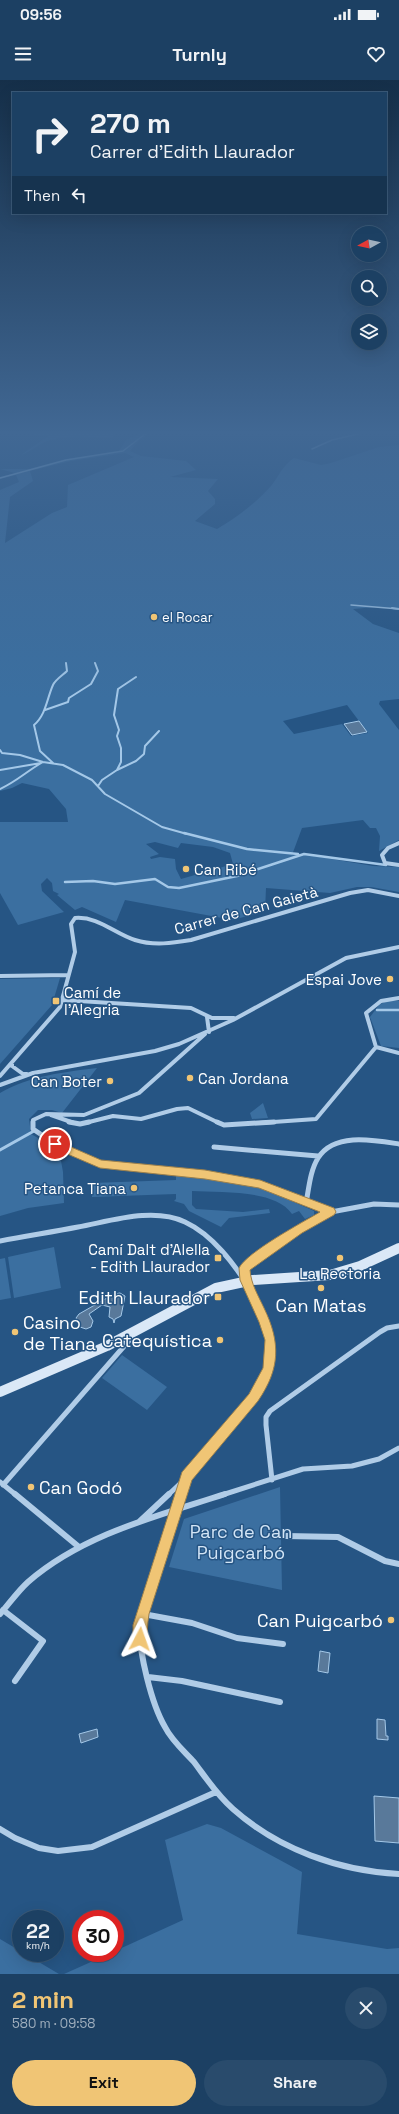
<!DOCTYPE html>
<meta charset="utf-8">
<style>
:root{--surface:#1c4063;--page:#294b6c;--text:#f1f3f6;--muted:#a0afbe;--line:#3a5978;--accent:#f0c575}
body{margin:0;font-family:"Space Grotesk",sans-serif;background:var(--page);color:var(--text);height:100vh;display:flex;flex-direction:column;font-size:15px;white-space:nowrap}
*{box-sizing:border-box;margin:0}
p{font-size:13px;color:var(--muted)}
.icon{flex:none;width:22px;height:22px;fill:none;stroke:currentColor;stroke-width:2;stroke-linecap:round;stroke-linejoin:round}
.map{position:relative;height:1894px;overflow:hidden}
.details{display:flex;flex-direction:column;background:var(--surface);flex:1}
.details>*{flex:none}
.hud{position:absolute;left:12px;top:12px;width:375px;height:122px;border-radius:0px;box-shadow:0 4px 16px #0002,0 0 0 1px var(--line);background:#1c4063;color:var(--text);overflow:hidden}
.needle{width:26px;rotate:262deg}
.buttons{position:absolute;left:351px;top:146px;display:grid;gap:8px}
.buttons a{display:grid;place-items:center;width:36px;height:36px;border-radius:50%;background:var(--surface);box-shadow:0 4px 16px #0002,0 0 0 1px var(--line);font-size:20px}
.speed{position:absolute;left:12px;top:1830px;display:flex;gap:8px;font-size:20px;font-weight:700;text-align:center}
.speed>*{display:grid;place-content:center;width:52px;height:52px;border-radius:50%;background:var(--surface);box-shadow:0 4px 16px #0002,0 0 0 1px var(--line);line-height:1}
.speed small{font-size:10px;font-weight:400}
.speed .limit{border:6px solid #d22;background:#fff;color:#111}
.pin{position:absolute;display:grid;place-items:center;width:34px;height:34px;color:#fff;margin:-17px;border:2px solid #fff;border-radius:50%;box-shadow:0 1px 4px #0007}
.me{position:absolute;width:44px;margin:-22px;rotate:4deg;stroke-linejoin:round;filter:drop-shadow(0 0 3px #0008)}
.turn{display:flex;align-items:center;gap:14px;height:84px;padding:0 12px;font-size:18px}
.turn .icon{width:52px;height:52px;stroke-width:2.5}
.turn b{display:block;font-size:28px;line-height:34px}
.then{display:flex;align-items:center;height:38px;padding:0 12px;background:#0003;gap:8px;font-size:15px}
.round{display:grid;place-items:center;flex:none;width:42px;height:42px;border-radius:21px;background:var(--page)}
.overview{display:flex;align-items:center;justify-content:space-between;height:68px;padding:0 12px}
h1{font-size:24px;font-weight:700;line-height:30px;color:var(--accent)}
.button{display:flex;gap:8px;margin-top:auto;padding:8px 12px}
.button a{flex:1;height:46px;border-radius:24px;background:var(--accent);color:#111;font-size:16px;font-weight:700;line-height:46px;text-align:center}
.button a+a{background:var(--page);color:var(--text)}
.status{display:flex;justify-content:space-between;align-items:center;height:28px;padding:0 20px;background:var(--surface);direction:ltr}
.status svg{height:11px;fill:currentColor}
header{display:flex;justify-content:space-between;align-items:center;height:52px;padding:0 12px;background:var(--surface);font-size:18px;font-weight:700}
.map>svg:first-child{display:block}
.green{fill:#3b6fa0;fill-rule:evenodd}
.water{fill:#59799a;stroke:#a4c8e8}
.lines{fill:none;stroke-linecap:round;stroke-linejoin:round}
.stream-far3{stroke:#a4c8e8;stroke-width:1.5}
.stream-far2{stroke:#a4c8e8;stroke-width:2}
.stream-far1{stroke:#a4c8e8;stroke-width:2.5}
.stream{stroke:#a4c8e8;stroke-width:3}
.street-far2{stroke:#b0cce7;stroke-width:4}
.street-far1{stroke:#b0cce7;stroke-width:5}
.street{stroke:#b0cce7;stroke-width:6}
.secondary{stroke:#dae8f7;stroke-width:10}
.route{fill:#f0c575;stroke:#9c804c}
.poi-dot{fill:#f0c575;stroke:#265584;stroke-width:1.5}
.labels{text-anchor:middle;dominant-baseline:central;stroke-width:3;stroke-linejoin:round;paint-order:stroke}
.far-poi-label{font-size:13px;fill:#fff;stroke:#265584;text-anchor:start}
.poi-label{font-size:15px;fill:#fff;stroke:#265584;text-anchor:end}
.street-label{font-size:15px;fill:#fff;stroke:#265584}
.near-poi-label{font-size:18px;fill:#fff;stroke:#265584;text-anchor:end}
.near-park-label{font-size:18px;fill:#d3e5f6;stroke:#265584}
</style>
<div class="status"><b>09:56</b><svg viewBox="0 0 49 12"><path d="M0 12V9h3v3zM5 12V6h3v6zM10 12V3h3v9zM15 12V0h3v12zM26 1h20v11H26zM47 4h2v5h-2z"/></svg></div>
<header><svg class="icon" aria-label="menu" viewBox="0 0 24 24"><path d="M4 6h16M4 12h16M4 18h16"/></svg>Turnly<svg class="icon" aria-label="heart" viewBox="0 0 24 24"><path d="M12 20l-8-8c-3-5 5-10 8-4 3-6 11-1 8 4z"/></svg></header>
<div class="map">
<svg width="399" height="1894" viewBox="0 0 399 1894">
<rect width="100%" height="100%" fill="#265584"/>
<path class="green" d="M34,354h82l-4,4c-19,-1 -51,-4 -69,5 -8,4 -14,9 -22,12l27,-19 -17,-1z
M139,354h9l-10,8 -8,9 11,5 45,5 10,9 -26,7 48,2 -10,12 7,8v5l-20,17 22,8c19,-11 39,-26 54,-43 9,-11 10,-19 23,-28l27,7 10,-2 48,-16 20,-2v164l-23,-2 -23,2 20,15 26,9v66l-19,2 -1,3 20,26v110l-20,11 1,-15 -4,-8h-6l-7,-8 -61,8 -10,27 10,-1 71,12 26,1v25l-28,-5h-14l-27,6 -64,-5 -1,23 -32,9 -108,-20 -9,22 -34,-15 -7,3 -18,-15 2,-1 -6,-3 -1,-8 -5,-5 -6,6 1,7 22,21 -46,13 -18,-32v-71h68l-2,-13 -17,-20 -27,-6 -10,5 -12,3v-301l19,-8 -3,-7 -16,4v-2l15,-4 -15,-4h29l37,-10 53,-8 7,-11zM125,373l9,4 -66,28 -1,22 -15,6 -47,30 5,-46 23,-16 -3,-10 41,-10zM347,625l21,28 -17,3 -9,-12 -48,10 -11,-13zM155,762l23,6 3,-5 32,4 17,6 3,11 -52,15 -5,-10 -1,-10 -15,-2 -9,2 -1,-2 9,-3 -13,-10z
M60,898l-8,27 -52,59v-85z
M386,921h13v47l-18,-2 -11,-29 9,-12z
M97,988l-35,45 -10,-3h-14l-9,9 2,15 28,16 4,22 1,31 -36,5 -28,8v-123c29,-17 64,-21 97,-25z
M263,1023l5,15 -16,1 -2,-6z
M176,1094l86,14 52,23v4l-9,4 -6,-8 -7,3c-17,-25 -71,-21 -100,-23v14l4,4 47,3 26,-3 1,4 -41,5 -8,9 -32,-16 -5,-7 -10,-3 2,-2v-5l-84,3v-14l84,-3z
M54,1167l7,41 -47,10 -6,-41z
M5,1178l6,40 -11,2v-41z
M122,1275l45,32 -20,23 -45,-32z
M280,1407l2,103 -113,-23 15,-48z
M207,1744l14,4 81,44 -5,62 90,15 12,-1v26h-335l47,-21h4v-2l68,-31 -18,-80z
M0,1859l59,35h-59z"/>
<path class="water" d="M359,641l8,11 -15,3 -8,-11z
M120,1213l5,3 -4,20 -6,3 -1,4 -1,-4 -4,-2 1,-10 -8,-2 -13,9 4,7 -2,6 -5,2 -6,-2 -4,-9 3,-4 35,-20z
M320,1571l10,2 -2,20 -10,-2z
M377,1639l8,1 1,16h2v4l-11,-1z
M97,1649l1,8 -17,6 -2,-9z
M374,1716l25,2v45l-24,-2z"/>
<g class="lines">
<path class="stream-far3" d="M312,369l20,-9 26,-6
M0,398l66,-18 57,-9 22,-17
M351,525l48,4"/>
<path class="stream-far2" d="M392,528l7,1
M45,630l23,-8 1,-4 22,-14 7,-13 -3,-8
M0,670l2,3 18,2 23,7 20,3 29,15 13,14 57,33 25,7
M53,683l-13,-12 -6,-26c12,-10 13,-27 19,-40 2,-5 10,-10 14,-14l-1,-8
M0,690l41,-7
M117,690l19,-9 8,-7 1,-8 14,-15
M98,706l4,-6 15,-10 4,-8v-14l-4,-12 2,-6 -5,-15 4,-26 18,-12
M0,709c16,-7 27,-18 43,-27"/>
<path class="stream-far1" d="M184,753l63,16 51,5
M65,802l28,-1 22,3 40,-5 13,8 11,1 58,-12 67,-22 82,11
M377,930h22"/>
<path class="stream" d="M0,1070l34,-19"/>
<path class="street-far2" d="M399,763l-11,5 -6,7 3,8 14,2
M0,896l68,-1
M63,920l128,8 21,10h22
M207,937l2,15
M376,967l-10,-34 15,-12 18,-3
M376,967l23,6
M12,984v2l11,8h4
M0,996l60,-69 15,-55 -4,-28 4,-6c23,-2 40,16 60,22 19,6 38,3 56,0l159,-47 18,-3 31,6
M0,1005l33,-12 122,-22 24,-7 54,-24 113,-62 53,-11
M51,1035l23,8
M33,1043v-3l13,-6 38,1 55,-22 66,-59
M85,1043l28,-7 28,3 36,-10 11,-1 31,15
M259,1043l57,-4 60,-72"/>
<path class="street-far1" d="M33,1042v7l22,15 44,20 106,11 55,9 71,28 43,-8 25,1
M69,1042l11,2 9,-2
M217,1042l7,3 50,-3
M214,1067l104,9
M306,1123c3,-15 4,-32 12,-45 16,-26 56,-18 81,-14
M0,1161c26,-5 52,-9 78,-14 33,-6 75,-20 107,-5 28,13 49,42 65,67 16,24 27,54 17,83 -18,47 -70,73 -86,123
M245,1200l-1,-12 3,-4 51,-34 33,-18
M272,1400l-6,-55v-8l4,-6 110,-79 7,-4 12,-2
M0,1402l16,13
M3,1405l130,-149
M168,1415l17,-16
M222,1415l81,-26 49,-3 27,-7 20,-11"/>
<path class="street" d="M15,1414l64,53
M181,1414l-41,131c-2,26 12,80 25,102 7,14 19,24 29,35 12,16 23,33 39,47 45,40 106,62 166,65
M139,1442l30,-28
M286,1456l52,1 47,24 14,3
M3,1530l40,31 -28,40
M0,1534c9,-10 18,-23 28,-32 55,-48 130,-66 197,-88
M143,1534l49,9 45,15 46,6
M148,1597l34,4 98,21
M0,1749l15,9 24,10 19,3 34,-4 124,-55"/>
<path class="secondary" d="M0,1312l107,-46 109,-58 37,-8 77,-5 30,-9 39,-18"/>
</g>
<linearGradient id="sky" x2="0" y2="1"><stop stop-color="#152f49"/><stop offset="0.57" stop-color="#416894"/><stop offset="1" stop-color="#416894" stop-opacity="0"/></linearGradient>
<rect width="399" height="619" fill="url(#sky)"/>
<path class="route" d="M55,1060l46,20 104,10 55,10 74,28 2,4 -2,3 -32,18 -52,37c1,14 8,25 14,38 17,35 16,61 -6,93l-66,79 -43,134c-2,10 -1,21 -4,30l-5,2 -5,-2 -2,-5v-14l49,-153 67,-78 14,-26 2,-28 -6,-18 -19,-42 -1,-12c8,-16 64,-46 81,-56l-61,-24 -54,-9 -105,-11 -49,-21 -1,-3z"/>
<g class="poi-dot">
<circle cx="154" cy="537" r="4"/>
<circle cx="186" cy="789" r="4"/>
<circle cx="390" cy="899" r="4"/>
<rect x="52" y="917" width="8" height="8" rx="2"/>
<circle cx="190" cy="998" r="4"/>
<circle cx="110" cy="1001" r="4"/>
<circle cx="134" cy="1108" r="4"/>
<rect x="214" y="1174" width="8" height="8" rx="2"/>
<circle cx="340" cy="1178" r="4"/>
<circle cx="321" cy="1208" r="4"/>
<rect x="214" y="1213" width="8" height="8" rx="2"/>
<circle cx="15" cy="1252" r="4"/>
<circle cx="220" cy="1260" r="4"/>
<circle cx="31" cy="1407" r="4"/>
<circle cx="391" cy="1540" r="4"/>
</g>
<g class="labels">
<g class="far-poi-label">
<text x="162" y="537">el Rocar</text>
</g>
<g class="poi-label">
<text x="194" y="789" text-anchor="start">Can Ribé</text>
<text x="382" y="899">Espai Jove</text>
<text x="64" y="912" text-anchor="start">Camí de<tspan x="64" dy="17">l'Alegria</tspan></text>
<text x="198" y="998" text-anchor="start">Can Jordana</text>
<text x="102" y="1001">Can Boter</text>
<text x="126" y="1108">Petanca Tiana</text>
<text x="210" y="1169">Camí Dalt d'Alella<tspan x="210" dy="17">- Edith Llaurador</tspan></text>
<text x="340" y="1193" text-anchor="middle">La Rectoria</text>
</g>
<g class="street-label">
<text transform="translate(246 830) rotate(-15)">Carrer de Can Gaietà</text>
</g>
<g class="near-poi-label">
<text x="210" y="1217">Edith Llaurador</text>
<text x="321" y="1225" text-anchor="middle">Can Matas</text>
<text x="23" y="1242" text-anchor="start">Casino<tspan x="23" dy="21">de Tiana</tspan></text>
<text x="212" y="1260">Catequística</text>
<text x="39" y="1407" text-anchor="start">Can Godó</text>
<text x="383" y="1540">Can Puigcarbó</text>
</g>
<g class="near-park-label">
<text x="241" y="1451">Parc de Can<tspan x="241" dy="21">Puigcarbó</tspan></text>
</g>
</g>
</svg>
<div class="buttons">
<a><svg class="needle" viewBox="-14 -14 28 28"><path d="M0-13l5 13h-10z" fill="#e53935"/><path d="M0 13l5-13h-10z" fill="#a0afbe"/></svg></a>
<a><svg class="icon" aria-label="search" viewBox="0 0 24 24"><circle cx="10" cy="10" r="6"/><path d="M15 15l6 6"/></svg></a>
<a><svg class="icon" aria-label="layers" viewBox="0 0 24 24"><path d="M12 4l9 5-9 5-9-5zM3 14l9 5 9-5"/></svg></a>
</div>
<div class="speed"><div>22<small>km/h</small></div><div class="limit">30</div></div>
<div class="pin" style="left:55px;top:1064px;background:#d93025"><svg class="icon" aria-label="arrive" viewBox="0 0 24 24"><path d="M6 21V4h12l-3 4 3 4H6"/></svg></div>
<svg class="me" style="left:140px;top:1559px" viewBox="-20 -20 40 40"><path d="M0-17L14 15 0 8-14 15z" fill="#f0c575" stroke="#fff" stroke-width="4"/></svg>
<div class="hud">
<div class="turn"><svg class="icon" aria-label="right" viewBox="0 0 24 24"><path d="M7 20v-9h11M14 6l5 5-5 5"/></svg><div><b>270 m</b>Carrer d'Edith Llaurador</div></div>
<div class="then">Then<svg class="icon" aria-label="left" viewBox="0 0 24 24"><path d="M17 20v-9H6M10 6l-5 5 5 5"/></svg></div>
</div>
</div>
<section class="details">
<div class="overview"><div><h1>2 min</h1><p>580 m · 09:58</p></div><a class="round"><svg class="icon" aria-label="close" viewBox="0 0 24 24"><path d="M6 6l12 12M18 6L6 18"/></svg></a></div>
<div class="button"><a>Exit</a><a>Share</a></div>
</section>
